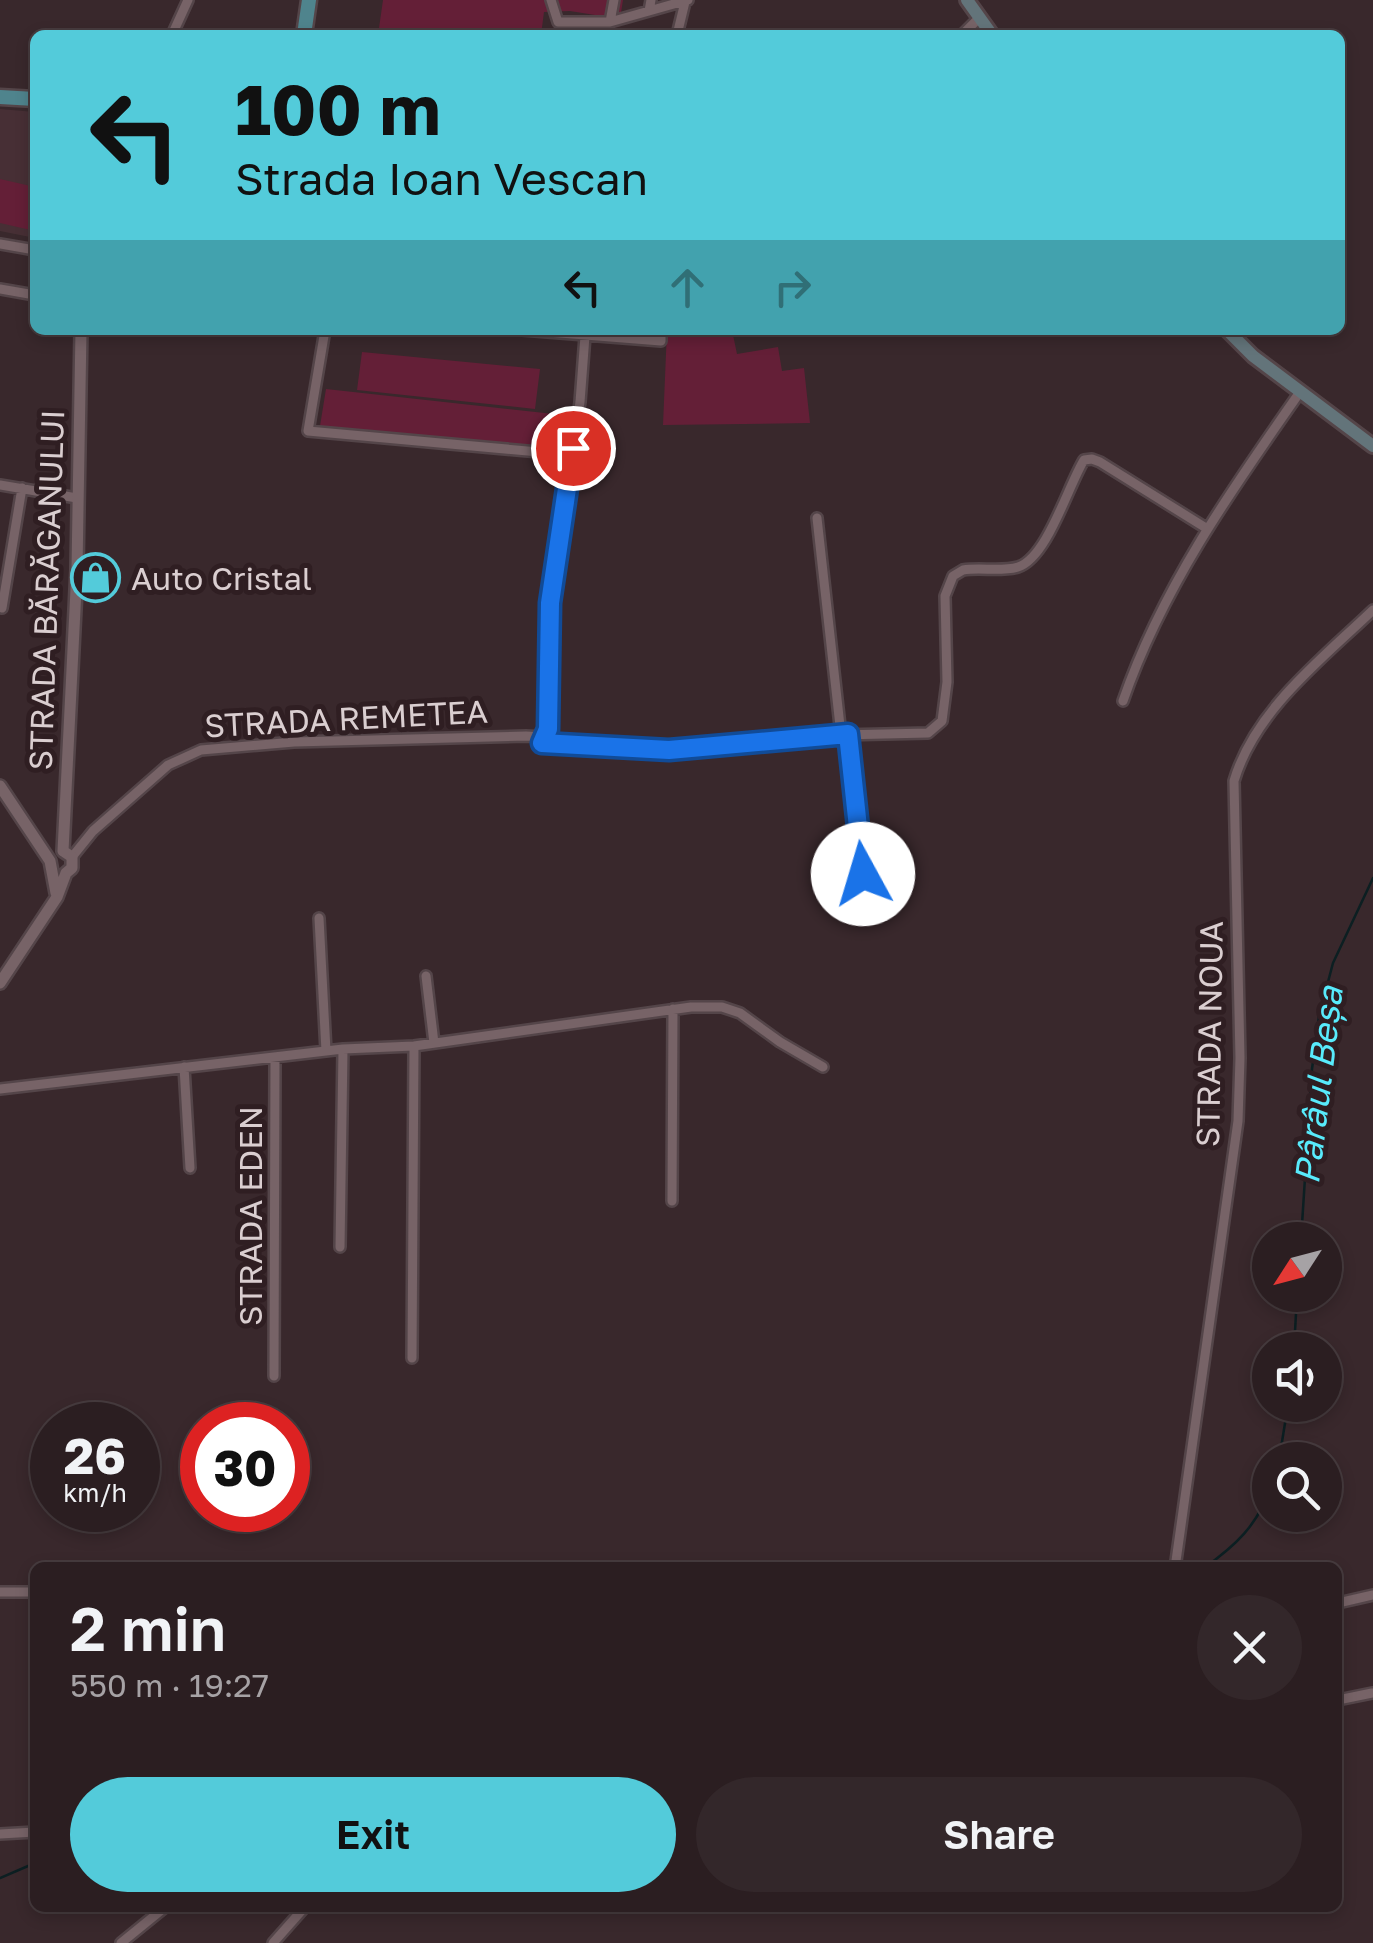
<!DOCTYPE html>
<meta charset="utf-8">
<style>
:root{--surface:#2b1e21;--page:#33272a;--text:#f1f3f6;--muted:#a6a2a5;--line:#473c3f;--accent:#53cbda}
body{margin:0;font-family:"Golos Text",sans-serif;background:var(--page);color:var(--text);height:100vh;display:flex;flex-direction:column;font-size:38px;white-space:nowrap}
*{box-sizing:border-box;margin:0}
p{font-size:32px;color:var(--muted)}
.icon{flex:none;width:55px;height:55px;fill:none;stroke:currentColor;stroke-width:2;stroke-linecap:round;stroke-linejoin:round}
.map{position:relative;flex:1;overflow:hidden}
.drawer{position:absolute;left:30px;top:1562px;width:1312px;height:350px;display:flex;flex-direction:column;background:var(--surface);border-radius:15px;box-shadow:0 5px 15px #0003,0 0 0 2px var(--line)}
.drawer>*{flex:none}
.top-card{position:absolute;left:30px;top:30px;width:1315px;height:305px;border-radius:15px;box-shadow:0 5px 15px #0003,0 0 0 2px var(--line);background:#53cbda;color:#111;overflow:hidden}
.needle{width:65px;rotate:234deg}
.buttons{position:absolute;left:1252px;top:1222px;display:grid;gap:20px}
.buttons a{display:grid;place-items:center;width:90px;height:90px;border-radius:50%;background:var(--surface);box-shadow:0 5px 15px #0003,0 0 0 2px var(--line);font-size:50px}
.speed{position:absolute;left:30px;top:1402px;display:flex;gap:20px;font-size:50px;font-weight:700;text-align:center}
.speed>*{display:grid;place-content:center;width:130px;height:130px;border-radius:50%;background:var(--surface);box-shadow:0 5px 15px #0003,0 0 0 2px var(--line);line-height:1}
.speed small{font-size:25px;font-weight:400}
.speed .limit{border:15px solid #d22;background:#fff;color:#111}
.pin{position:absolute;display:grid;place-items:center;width:85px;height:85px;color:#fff;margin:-42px;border:5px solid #fff;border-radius:50%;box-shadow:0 2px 10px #0007}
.me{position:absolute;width:110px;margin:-55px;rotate:354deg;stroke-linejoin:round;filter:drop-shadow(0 0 8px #0008)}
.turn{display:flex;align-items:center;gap:35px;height:210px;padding:0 40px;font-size:45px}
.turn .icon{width:130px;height:130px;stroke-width:2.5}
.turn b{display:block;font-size:70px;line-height:85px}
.lanes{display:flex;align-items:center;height:95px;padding:0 40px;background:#0003;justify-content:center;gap:50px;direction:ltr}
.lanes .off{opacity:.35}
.round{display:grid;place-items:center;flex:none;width:105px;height:105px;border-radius:52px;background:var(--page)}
.head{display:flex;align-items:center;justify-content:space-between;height:170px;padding:0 40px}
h1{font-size:60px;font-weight:600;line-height:75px}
.cta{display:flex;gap:20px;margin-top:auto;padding:20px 40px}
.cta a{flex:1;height:115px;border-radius:60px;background:var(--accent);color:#111;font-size:40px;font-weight:600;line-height:115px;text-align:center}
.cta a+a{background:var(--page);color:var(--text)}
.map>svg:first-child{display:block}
.built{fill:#472f35}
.green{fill:#641f37}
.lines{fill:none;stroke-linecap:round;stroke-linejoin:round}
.stream{stroke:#0c1f22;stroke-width:2.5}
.minor-casing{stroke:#544549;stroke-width:14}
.tertiary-casing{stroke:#544549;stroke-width:16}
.secondary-casing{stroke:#544549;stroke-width:18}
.primary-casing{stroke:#544549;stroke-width:19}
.minor{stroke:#776367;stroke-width:9}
.tertiary{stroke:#776367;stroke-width:11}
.secondary{stroke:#63747a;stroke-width:12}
.primary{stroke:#4f848d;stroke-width:14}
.route-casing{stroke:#114b97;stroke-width:25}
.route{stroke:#1a73e8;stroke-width:18}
.labels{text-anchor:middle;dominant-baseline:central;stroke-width:10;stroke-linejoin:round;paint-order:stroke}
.poi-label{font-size:32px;fill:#daced0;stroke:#2f1e22;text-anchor:start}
.street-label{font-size:32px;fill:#daced0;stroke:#2f1e22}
.water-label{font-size:35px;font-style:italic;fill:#58ebfc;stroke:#2f1e22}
</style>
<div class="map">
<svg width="1373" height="1943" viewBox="0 0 1373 1943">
<rect width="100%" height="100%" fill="#39282c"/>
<path class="built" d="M0,109l35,3v126l-35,-7z"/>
<path class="green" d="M383,0h240l-3,19 -50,-8 -26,1 -3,23h-163z
M0,179l35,8v44l-35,-8z
M667,330h65l5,24 41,-7 4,24 22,-3 6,55 -147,2z
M362,352l178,17 -5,40 -178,-19z
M326,389l246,27 -7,32 -245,-22z"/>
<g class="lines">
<path class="stream" d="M1301,1240l11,-171 7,-53 14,-53 40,-85
M1294,1350l3,-55
M1279,1460l9,-55
M1204,1568c31,-22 54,-43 66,-80
M0,1878l35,-15"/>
<defs>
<path id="minor" d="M551,0l7,22h52l39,-11
M651,0l-2,11 39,-11
M610,22l4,-22
M172,35l16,-35
M677,35l8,-33
M962,35l17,-17
M0,244l35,6
M0,289l29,5
M325,330l-17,101 264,24
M522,330l139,11v-11
M0,485l77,13
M817,518l24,217
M2,608l20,-120
M1123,701c39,-113 109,-212 177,-309
M848,735l15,139
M543,737l5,-8 2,-126 30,-201 5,-66
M72,857l21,-26 75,-66 33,-15 93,-8 232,-6 17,1 -1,6 127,7 172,-15 87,-2 14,-12 5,-39 -2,-86 8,-20 10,-6c17,-3 38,2 55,-3 29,-9 50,-81 66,-107l8,-1 8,3 106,66
M319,918l7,133
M426,976l8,67
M184,1067l6,101
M0,1089l343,-40 71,-3 277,-39h31l18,6 40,29 43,25
M672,1201l1,-192
M340,1247l3,-198
M412,1358l2,-312
M274,1376l1,-319
M1175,1568l63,-447 2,-63 -6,-277c21,-71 88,-122 139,-171
M0,1592h35
M1338,1603l35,-8
M1338,1700l34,-7
M0,1834l35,-2
M121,1943l43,-35
M273,1943l31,-35"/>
<path id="tertiary" d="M0,786l50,75 6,32
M63,851l14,-282 4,-239
M0,983l57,-86 9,-24 6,-5v-11l-9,-6"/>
<path id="secondary" d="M967,0l25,35
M1227,330l26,26 120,90"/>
<path id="primary" d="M304,35l5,-35
M0,97l35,2"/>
</defs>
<use href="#minor" class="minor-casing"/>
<use href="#tertiary" class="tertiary-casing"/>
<use href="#secondary" class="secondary-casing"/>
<use href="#primary" class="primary-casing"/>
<use href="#minor" class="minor"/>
<use href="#tertiary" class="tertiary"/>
<use href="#secondary" class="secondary"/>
<use href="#primary" class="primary"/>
</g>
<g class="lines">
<defs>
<path id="route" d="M573,448l-23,155 -2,126 -6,14 127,7 179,-16 15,140"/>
</defs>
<use href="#route" class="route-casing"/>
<use href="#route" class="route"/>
</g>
<defs>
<symbol id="shop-ring" viewBox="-11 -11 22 22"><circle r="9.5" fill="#2f1e22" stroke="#53cbda" stroke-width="1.5"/><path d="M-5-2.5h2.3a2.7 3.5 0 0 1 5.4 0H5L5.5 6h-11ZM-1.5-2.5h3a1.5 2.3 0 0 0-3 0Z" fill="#53cbda"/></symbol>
</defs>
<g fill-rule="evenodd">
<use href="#shop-ring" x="68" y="550" width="55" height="55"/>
</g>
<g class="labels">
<g class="poi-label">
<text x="131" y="578">Auto Cristal</text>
</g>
<g class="street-label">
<text transform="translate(46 590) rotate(-88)">STRADA BĂRĂGANULUI</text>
<text transform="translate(346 718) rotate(-3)">STRADA REMETEA</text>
<text transform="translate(1209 1034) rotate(-89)">STRADA NOUA</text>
<text transform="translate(250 1216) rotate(-90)">STRADA EDEN</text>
</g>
<g class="water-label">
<text transform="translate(1318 1085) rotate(-83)">Pârâul Beșa</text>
</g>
</g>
</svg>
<div class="buttons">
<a><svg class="needle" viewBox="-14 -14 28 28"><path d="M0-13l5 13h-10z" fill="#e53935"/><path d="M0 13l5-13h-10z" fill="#a6a2a5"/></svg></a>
<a><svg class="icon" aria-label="sound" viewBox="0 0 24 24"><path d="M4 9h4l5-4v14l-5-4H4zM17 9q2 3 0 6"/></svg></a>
<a><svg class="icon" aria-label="search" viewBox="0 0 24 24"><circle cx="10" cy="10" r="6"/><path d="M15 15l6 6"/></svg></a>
</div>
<div class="speed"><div>26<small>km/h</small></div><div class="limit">30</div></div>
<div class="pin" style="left:573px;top:448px;background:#d93025"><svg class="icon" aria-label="arrive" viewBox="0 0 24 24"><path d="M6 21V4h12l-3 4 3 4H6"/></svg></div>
<svg class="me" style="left:863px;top:874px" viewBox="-20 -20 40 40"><circle r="19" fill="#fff"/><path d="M0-13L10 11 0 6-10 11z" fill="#1a73e8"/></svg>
<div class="top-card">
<div class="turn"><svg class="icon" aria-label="left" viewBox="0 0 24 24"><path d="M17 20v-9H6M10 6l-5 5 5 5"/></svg><div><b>100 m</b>Strada Ioan Vescan</div></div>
<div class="lanes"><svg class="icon" aria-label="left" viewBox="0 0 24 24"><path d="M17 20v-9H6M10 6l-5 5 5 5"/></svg><svg class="icon off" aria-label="ahead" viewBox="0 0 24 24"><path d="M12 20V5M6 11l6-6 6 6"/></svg><svg class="icon off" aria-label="right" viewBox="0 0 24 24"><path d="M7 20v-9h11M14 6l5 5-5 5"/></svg></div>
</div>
<section class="drawer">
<div class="head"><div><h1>2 min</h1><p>550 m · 19:27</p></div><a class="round"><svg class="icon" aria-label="close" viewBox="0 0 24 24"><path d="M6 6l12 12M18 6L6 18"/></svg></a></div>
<div class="cta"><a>Exit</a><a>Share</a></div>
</section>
</div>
